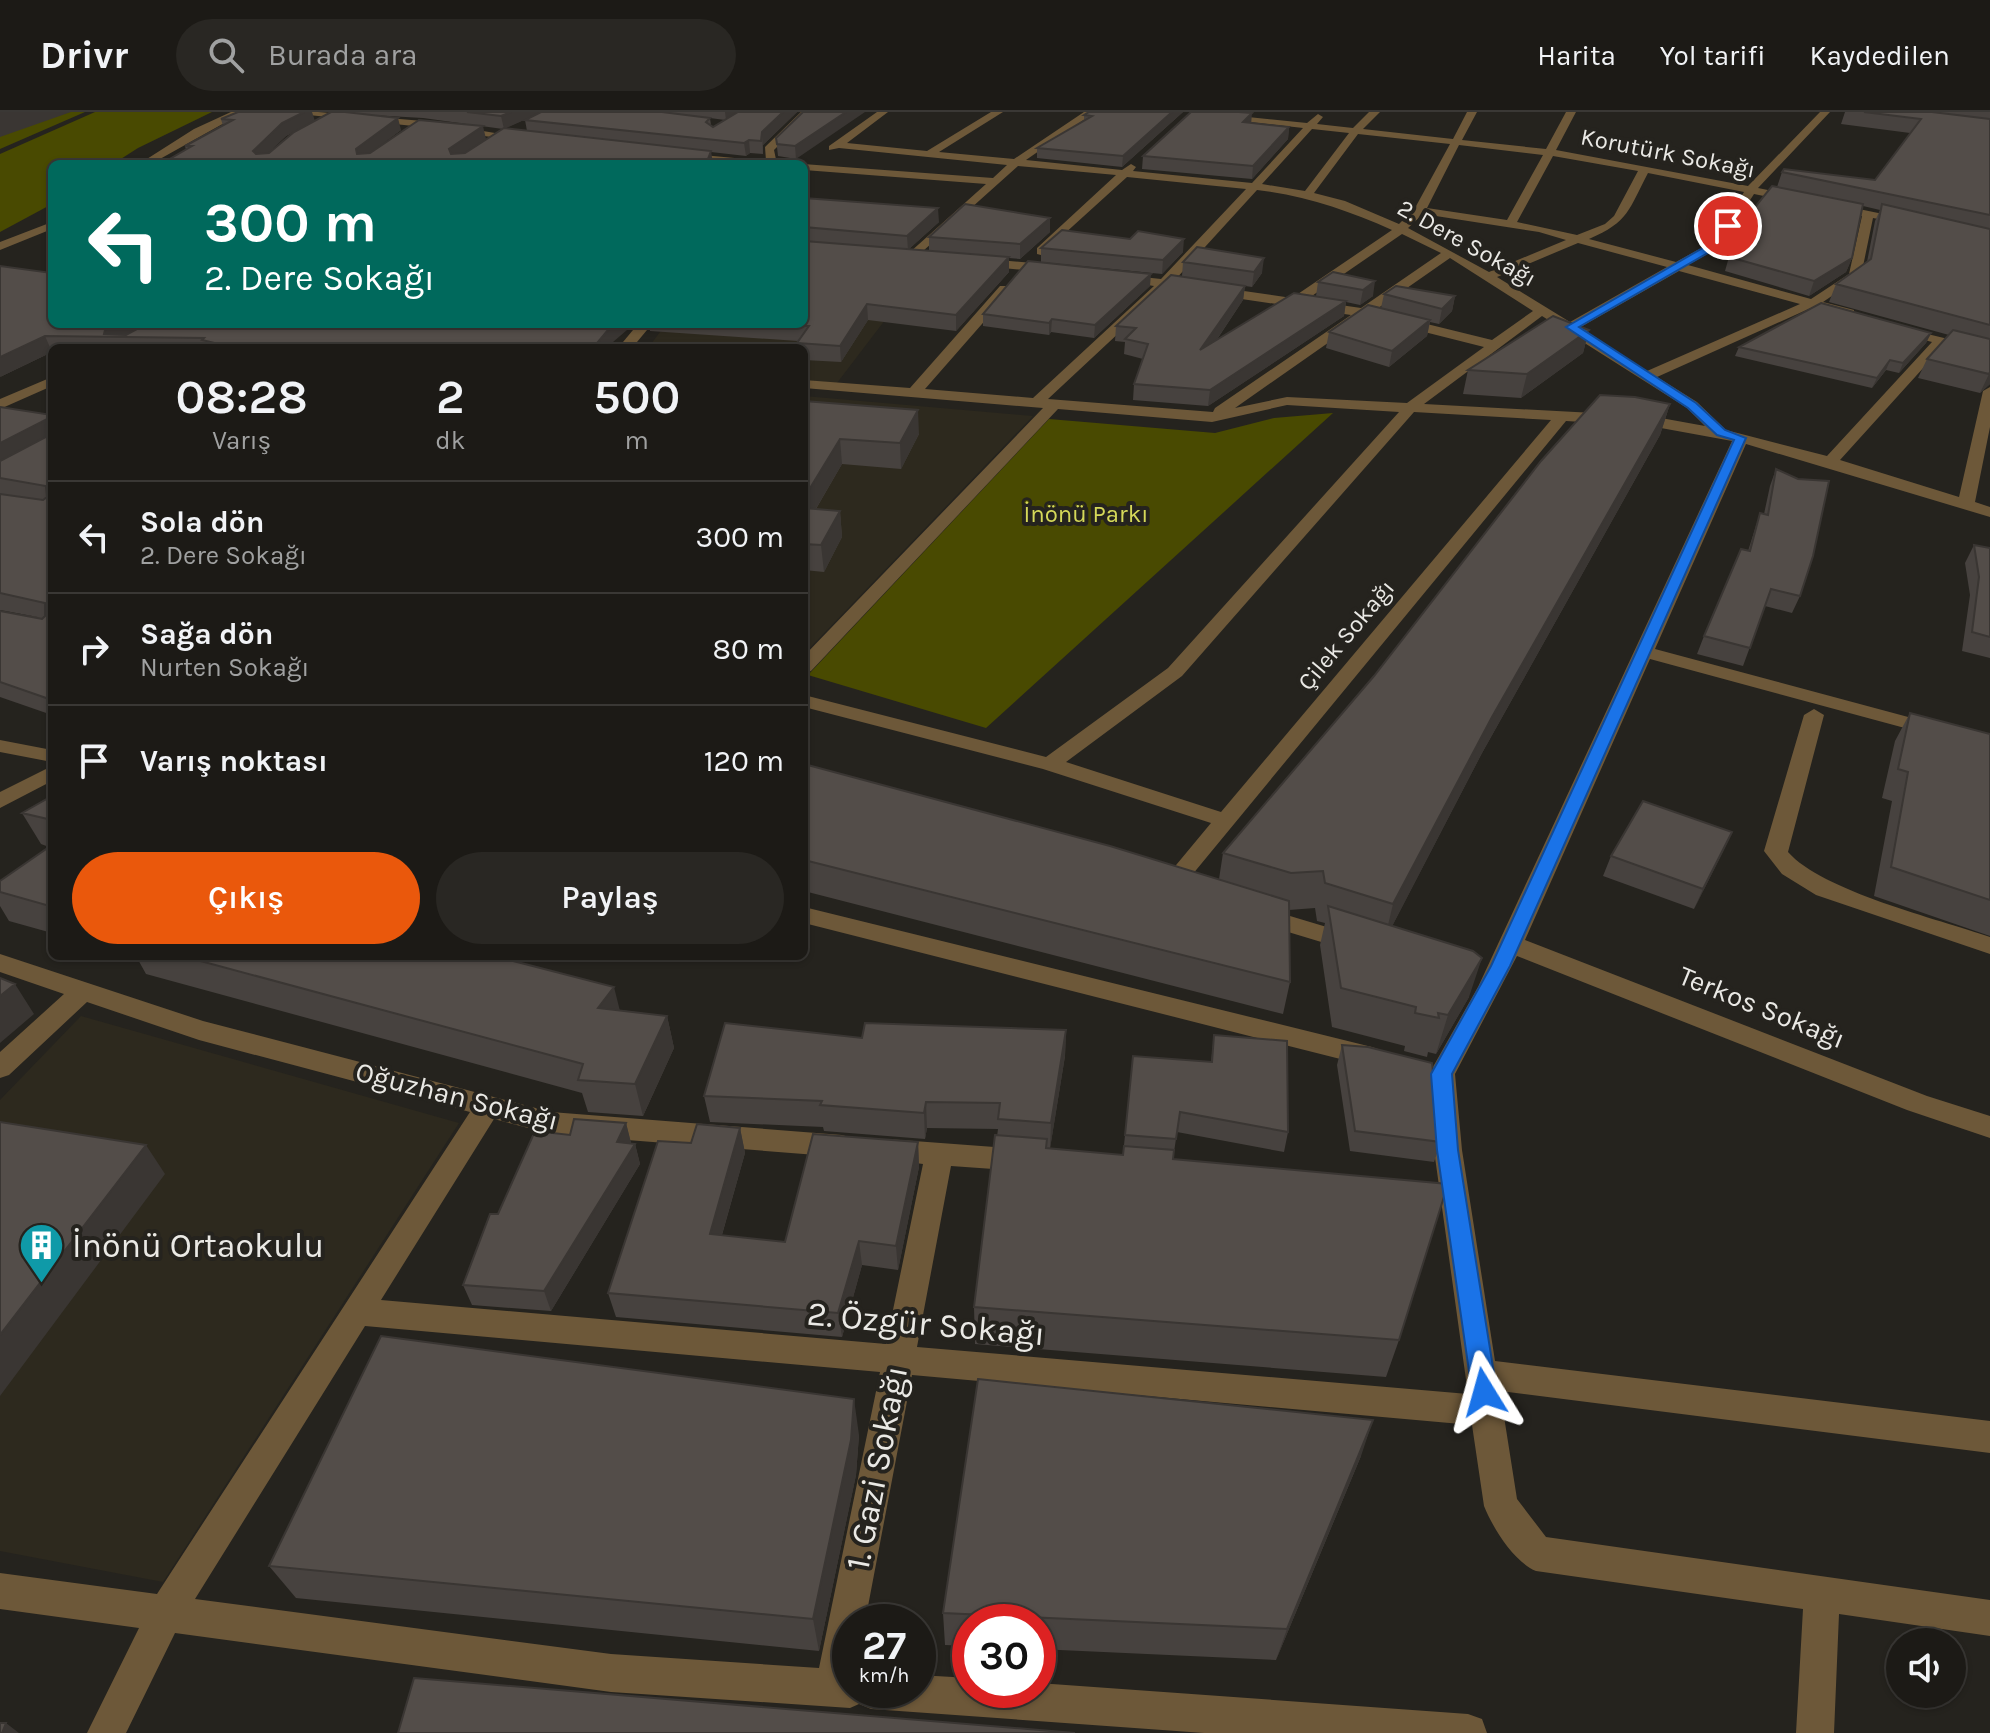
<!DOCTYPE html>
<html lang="tr">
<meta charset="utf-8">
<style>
:root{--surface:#1c1a16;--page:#292723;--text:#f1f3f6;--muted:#a0a1a1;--line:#3a3835;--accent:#ea580c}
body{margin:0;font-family:Karla,sans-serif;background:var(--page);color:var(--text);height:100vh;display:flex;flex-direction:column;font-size:30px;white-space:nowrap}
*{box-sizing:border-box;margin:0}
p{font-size:26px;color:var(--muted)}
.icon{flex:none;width:44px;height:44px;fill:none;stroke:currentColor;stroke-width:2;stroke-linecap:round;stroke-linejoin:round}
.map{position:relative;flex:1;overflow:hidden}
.details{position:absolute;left:48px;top:232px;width:760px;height:616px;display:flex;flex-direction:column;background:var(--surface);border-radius:12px;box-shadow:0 2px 6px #0004,0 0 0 2px var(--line)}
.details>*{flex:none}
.guide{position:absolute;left:48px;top:48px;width:760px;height:168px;border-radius:12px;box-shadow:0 2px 6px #0004,0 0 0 2px var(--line);background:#00695c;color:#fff;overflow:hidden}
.controls{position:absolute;left:1886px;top:1516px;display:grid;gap:16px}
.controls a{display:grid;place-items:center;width:80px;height:80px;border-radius:50%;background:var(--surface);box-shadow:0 2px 6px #0004,0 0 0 2px var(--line);font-size:40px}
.speed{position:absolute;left:832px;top:1492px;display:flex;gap:16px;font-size:40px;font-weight:700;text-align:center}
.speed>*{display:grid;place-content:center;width:104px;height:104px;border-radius:50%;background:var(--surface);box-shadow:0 2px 6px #0004,0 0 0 2px var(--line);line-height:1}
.speed small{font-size:20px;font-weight:400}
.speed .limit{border:12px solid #d22;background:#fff;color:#111}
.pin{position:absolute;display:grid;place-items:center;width:68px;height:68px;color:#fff;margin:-34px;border:4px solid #fff;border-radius:50%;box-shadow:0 2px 8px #0007}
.me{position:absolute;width:88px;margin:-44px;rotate:352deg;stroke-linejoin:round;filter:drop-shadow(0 0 6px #0008)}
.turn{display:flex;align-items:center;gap:28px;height:168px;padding:0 24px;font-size:36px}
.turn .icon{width:104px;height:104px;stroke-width:2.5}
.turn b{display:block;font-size:56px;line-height:68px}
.eta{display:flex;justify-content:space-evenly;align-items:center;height:136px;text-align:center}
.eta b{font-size:48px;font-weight:600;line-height:56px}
.cta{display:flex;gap:16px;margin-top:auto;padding:16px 24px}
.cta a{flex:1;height:92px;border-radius:48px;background:var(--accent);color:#fff;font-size:32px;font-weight:600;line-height:92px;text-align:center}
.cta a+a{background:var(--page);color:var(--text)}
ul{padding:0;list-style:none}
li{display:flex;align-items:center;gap:24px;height:112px;padding:0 24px;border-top:2px solid var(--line)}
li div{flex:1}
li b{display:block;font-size:30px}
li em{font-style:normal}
header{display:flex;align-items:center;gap:48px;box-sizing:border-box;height:112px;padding:0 40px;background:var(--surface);border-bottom:2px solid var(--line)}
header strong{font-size:38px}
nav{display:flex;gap:44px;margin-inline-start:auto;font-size:28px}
.search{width:560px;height:72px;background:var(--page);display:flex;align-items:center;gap:20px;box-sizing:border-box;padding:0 28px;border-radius:44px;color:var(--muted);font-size:30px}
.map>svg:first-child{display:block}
.built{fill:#2d291e}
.green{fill:#494a01}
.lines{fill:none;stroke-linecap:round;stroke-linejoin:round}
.minor{fill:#6d5839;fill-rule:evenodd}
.wall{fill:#47423f;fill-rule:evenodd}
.shaded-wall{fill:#3a3633}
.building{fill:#534d49;stroke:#3a3633;stroke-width:2}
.route{fill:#1a73e8;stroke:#114b97;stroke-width:2}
.labels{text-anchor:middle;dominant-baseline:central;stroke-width:8;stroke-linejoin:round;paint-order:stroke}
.far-street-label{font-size:24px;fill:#eae9e5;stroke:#25231e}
.far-park-label{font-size:24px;fill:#d5d859;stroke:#25231e}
.street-label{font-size:28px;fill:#eae9e5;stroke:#25231e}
.near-poi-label{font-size:34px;fill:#eae9e5;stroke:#25231e;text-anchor:start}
.near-street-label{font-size:34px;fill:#eae9e5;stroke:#25231e}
</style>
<header>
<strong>Drivr</strong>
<div class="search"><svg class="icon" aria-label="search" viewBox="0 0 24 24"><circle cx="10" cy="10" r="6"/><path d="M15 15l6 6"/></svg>Burada ara</div>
<nav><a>Harita</a><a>Yol tarifi</a><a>Kaydedilen</a></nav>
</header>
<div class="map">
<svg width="1990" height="1621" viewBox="0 0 1990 1621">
<rect width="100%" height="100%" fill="#25231e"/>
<path class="built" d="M911,174l-74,97 -33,-3v-32h-156l18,-24h138z
M804,284l229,20 -229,238z
M81,904l378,107 -296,459 -163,-31v-451z"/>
<path class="green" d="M0,0h85l-85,37z
M95,0h117l-74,36 -25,16h-61v40l-52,28v-78z
M1333,301l-347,315 -178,-53 241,-256 166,14 59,-15z"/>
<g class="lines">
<path class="minor" d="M231,0h13l-93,52h-12l55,-35z
M280,0h38l105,9 108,18 -5,3 -103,-15z
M801,0h11l-38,38 3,14h-44l-57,-8 5,-3 85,8 -1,-14z
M877,0h11l-41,31 80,8 64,-39h12l-64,40 75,7 70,-47h11l-69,48 96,10 9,-6 5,3 -3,4 119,12 51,-55 -81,-9 -3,-5 88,9 11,-9 5,3 -6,7 36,4 16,-16h11l-17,17 90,10 14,-27h10l-15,28 84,9 20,-37h10l-20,38 192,36 72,-74h10l-72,76 154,32v4l-4,1 -35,-7 -12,58 -38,26 31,8v6l-41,-9 -156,70 40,25 29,28 101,26 105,-114 -38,-10v-6l96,23v8l-46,-12 -104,115 119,37 24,-106 7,-4v40l-15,75 15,5v10l-244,-73 -91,205 335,90v12l-340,-92 -125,281 402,156 63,20v22l-83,-28 -390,-154 -62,118 7,76 33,211 495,60v32l-490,-62 17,108 29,38 444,63v36l-151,-22 -5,119h-38l7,-124 -267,-38c-23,-10 -43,-43 -52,-65l-12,-81 -560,-50 -47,247h-15v68h68v-15l52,3v12h68v-7l430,31 14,5 5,14h-283l-333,-24 -12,-5 -9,4 -239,-16 -436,-59 -49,100h-39l52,-105 -139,-19v-36l157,21 313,-482 -271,-72 -112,-38 -78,73 -9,3v-26l64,-58 -64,-22v-18l203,67 348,91 291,23 10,3 4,8 -4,8 -10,3 -291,-23 -57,-15 -113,181 505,44 37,-180 -46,-6 -4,-8 4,-8 10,-3 135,10 10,3 4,8 -4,8 -10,3 -71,-5 -34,181 551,47 -34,-244 -5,-76 49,-87 254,-546 -82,-15 -84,-5 -388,471h-16l-4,-5 4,-5 49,-59 -168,-54 -239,-62v-12l242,62 122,-89 231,-256 -112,-7 -75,17 -154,-13 -247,262 -7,2v-17l239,-248 -239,-20v-8l106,8 90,-102h10v6l-85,97 108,9 121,-112 -39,-6v-6l46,5 85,-90 -119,-12 -86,78 -4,-1v-6l79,-73 -98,-9 -105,94 -4,-1v-6l77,-69 -182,-14 -1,-6 190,14 14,-13 -168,-17 -10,2v-4zM1312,17l37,4 -44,58 -43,-7zM1358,22l92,10 -35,64 -16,16 -54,-23 -31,-8zM1459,33l84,10 -36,65 -80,-12zM1553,44l85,15 -24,45 -9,8 -28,11 -60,-13zM1648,61l96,19 -32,50 -36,20 -87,-23c40,-17 40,-30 59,-66zM1257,78c49,6 90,20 135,40l-100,68 -118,-17zM1754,82l108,22 -13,58 -38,25 -123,-34 32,-18zM1423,102l116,18 27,8 -77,32 -81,-44zM1402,122l39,19 -80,55 -55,-8zM1578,131l89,24 -97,55 -73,-45zM1450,146l83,53 -41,29 -118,-29zM1679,159l121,33 -153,67 -68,-43zM1167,176l184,27 -136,93 -2,4 -165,-13zM1542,204l145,92 18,18 -55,-10 -226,-12zM1365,205l119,30 -77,56 -120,-6 -52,11zM1414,300l137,8 -330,392 -155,-50 116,-86zM365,1214l515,46 -61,296 -208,-14 -416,-55z
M52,110v7l-52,21v-8z
M976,146l79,7 6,4 -6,4 -83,-8 -2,-3z
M638,212h14l-20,24h-14z
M52,265v9l-52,23v-10z
M1814,597l10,6 -36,137c34,39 150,67 202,85v17l-174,-59 -34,-21 -18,-23 40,-136z
M0,628l52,10v12l-52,-10z
M52,654v15l-52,27v-16z
M804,795l568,140 9,3 4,7 -4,7 -9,3 -568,-144z
M1260,795l100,30 3,6 -3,6 -9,2 -99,-30 -4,-6 4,-6z"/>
</g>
<path class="wall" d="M328,0h469l-34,33v9l-13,-1 -4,3 -35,-4 -550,12 25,-14 -1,-4 38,-20 -2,-7 94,2 -29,15 -18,17 62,-41zM370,3l53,3 80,11 -39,24 22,-14 -116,14 31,-23zM535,3l-10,5 2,11 -22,-3zM710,6l15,2 -12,7 -2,-2z
M803,0l-7,47 -18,-3 -2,-18z
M1089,0h94l-61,55 -85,-9v-10l47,-27v-6z
M1845,0h145v272l-10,9 -62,-15 9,-19 22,-24 -120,-33 7,-18 31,-22 8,-41 5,-11 -17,-4 -11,52 -6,14 -37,24 -84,-25 4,-14 5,-5 -4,-6 4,-13 43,-46 5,-15 93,8 35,-47 -69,-9z
M1251,11l38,4 -1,12 -36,40 -110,-10 1,-13z
M804,86l135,24 -30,27 20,2v-14l121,-19v14l-30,27 -11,-1v14l-53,59 -88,-11 -27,42 -37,-2v-12h-7v-5l1,-2 -148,-10 -1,-7h155z
M1130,127l53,13 -21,22 -121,-12v-14z
M1183,150l79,11 -10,14 -7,-1 -2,14 -27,41 100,-45 2,-14 15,-10 40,24 -13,9 -14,-3 -2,14 -136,90 -75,-6 1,-16 9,-25 -19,-5 1,-12 -10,-1 1,-15 66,-50z
M1150,174l-56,52 -43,-6 -2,3 -66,-9v-12z
M1384,182l71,2 -3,15 -13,13 -9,-2 -3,14 -38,31 -63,-19 3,-16 52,-24z
M52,212l561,18 -5,6h-556v4l-52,25z
M1589,218l-6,23 -62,45 -58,-4 5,-24z
M1931,221l-5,10 -27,30 -13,-3 -14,18 -137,-32 4,-9z
M804,289l115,33 -18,35 -59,-5 -26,45 24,2 2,26 -18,35 -20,-2z
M1670,292l-10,31 -178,318 -90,173 77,71 -33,57 -8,-2 -1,5 -23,-6 1,-5 -73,-19 -12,-82 5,-22 -8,-2 -2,-13 -26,2 1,72 -7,32 -479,-123v-127l415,115 4,-26z
M0,295l52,8v300l-52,-18v-86l43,7 -43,-8z
M1776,357l24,127 -8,17 -27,-7 -22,60 -46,-12 7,-18 44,-85 12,-38 4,1 6,-28z
M1974,433l16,3v110l-28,-7 8,-56 -5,-32z
M1910,601l80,21v202l-116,-40 18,-95 -10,-3 13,-57z
M52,684v137l-43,-12 -9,-15v-25l49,-34 -8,-3 -19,-31z
M1732,720l-38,77 -91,-33 8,-20z
M136,844h358l126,54 47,6 7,32 -31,68 -55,-4 -6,-19 -436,-119z
M1066,918l-1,26 -15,92 73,7 10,-99 78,6 3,-27 74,97 -4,20 -107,-20 -4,27 226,181 -13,37 -411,-33 -1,-37 24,-178 -71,-1 -2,11 -101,-8 -1,-4 -113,-5 -6,-26 158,-58z
M1342,933l99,97 -7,20 -84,-11 -13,-86z
M626,1011l5,20 4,1 5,20 -89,147 -79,-6 -9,-20 35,-71 72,-79z
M740,1016l5,25 -23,82 63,7 133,-100 1,25 -21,103 -36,-5 -20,72 -226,-20 -8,-24 83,-150z
M859,1323l-3,40 -37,176 -523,-53 -27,-32z
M1361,1344l-85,204 -238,-11v-27h-68v24l-25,-1 -2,-32z"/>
<path class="shaded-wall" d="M0,0h71l-71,25z
M304,0h8l3,9 -29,15 -29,28 -4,-13 29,-28z
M511,0h31l-38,17 -3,-13z
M725,0h14l-13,8z
M783,0h14l-34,33v9l-1,-22z
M846,0h19l-69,47 -1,-13z
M1172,0h11l-61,55 1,-11z
M1252,1l-1,12 -8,-3z
M398,6l3,12 -42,32 -3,-13z
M483,14l3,13 -34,23 -3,-13z
M1289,15l-1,12 -36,40 1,-13z
M749,28l1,13 -4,3 -2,-13z
M711,39l2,13h-7z
M938,96l1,14 -31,28 -1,-14z
M1050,106v14l-30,27v-15z
M1184,127l-1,13 -21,22 1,-14z
M1009,145v15l-53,59v-16z
M1264,146l-2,15 -10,14 2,-15z
M1852,146l-6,14 -37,24 5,-15z
M1151,162l-1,12 -56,52 1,-13z
M1375,169l-2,15 -13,9 3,-15z
M1245,174l-2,14 -44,66 1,-16z
M1455,184l-3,15 -13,13 3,-15z
M1346,189l-2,15 -136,90 2,-16z
M867,192l1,16 -27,42 -1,-16z
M1052,207l-1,13 -2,3v-12z
M1430,208l-3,16 -38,31 3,-16z
M116,212h35l-25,13 -22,-3 1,-4z
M613,212h21l-21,18 -5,6h-15z
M1589,218l-6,23 -62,45 6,-24z
M1931,221l-5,10 -27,30 4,-10z
M45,224l7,16 -52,25v-20z
M1890,248l-4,10 -14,18 5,-10z
M1990,260v12l-10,9 9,-19z
M1670,292l-10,31 -178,318 -98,189 9,-38 99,-187z
M918,298l1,24 -18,35 -1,-26z
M45,308l7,16 -52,29v-22z
M840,327l2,25 -38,65v-31z
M840,399l2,26 -18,35 -3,-27z
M1732,720l-9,20 -29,57 9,-20z
M52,789v13l-6,-9z
M1482,846l-13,39 -33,57 12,-39z
M15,872l19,30 -34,29v-47z
M614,875l8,32 -24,-11z
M667,904l7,32 -31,68 -8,-32z
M1066,918l-1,26 -15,93 1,-26z
M926,990l1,26 -2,11 -1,-26z
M626,1011l5,20 -14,-1z
M740,1016l5,25 -30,106 -5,-25z
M918,1030l1,25 -21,103 -2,-24z
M635,1032l5,20 -89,147 -7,-20z
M146,1033l19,29 -165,222v-61z
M859,1129l3,24 -20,72 -4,-24z
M854,1287l5,36 -3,40 -37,176 -6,-32z
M1373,1308l-12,36 -85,204 11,-31z
M6,1611l13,10h-17z"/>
<path class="building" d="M238,0h66l-22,11 -29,28 3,3 13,-1 25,-21 37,-20h14l53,6 -42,31 1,5 13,-1 49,-33 64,6 -34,23 2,5 14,-1 39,-25 207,23 -5,13h-545l31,-18h-7l48,-26 -12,-1z
M467,0h44l-10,4z
M541,0h121l48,6 -4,4 7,5 25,-15h45l-21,20 -1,9 -12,-1 -5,3 -219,-23z
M803,0h43l-51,34 -18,-2 -1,-6z
M1089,0h83l-49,44 -86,-8 55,-32 -8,-1z
M1191,0h48l13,1 -9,9 46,5 -36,39 -110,-10z
M1864,0h68l58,7v96l-208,-43 2,-3 91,11 46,-61z
M1772,74l91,18 -11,54 -38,23 -85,-24 14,-15 -9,-9z
M804,86l134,10 -31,28 -103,-9z
M965,92l85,14 -30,26 -91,-7z
M1882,92l108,25v96l-154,-41 35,-25z
M1062,118l68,9 8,-8 46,8 -21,21 -122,-12z
M804,129l205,16 -53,58 -89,-11 -27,42 -43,-3 12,-17 -31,-2h26z
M1197,135l67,11 -10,14 -71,-10z
M1028,149l123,13 -56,51 -43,-6 -3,4 -66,-9z
M0,154l52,7v51h64l-11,6 -1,4 22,1 20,-11h467l-20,24h-358l-33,-8 2,-2 -159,-2 -45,21z
M1333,160l42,9 -12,9 -45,-8z
M1171,163l74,11 -45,64 94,-57 52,8 -136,89 -76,-6 14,-40 -23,-5 11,-11 -20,-2z
M1396,174l59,10 -13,13 -58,-15z
M1821,191l110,30 -28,30 -13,-3 -13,18 -138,-31z
M1368,193l62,15 -38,31 -63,-19z
M1553,204l36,14 -62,44 -59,-4z
M1953,218l37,9v33l-1,2 -62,-15z
M1600,283l35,2 35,7 -178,313 -99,187 -68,-21 -2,-12 -32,2 -68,-20 151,-177 167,-215z
M804,289l114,9 -18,33 -60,-4 -36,59z
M0,295l52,8v285l-52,-18v-71l42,8 3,-3v-13l-45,-10v-99l43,6 4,-3 -1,-11 -46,-8v-17l46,-24 -1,-17 -45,23z
M1776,357l22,10 31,2 -16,75 -13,40 -29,-7 -21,59 -46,-12 37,-87 9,2 10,-38 8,2z
M804,396l36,3 -19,34 -17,-1z
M1974,433l16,3v89l-18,-5 7,-55z
M1910,601l80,21v166l-99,-33 17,-95 -10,-3z
M804,652l306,82 179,55 1,81 -486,-122z
M52,684v24l-30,-7z
M1643,689l89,31 -29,57 -92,-33z
M52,733v56l-6,4 -46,-13v-11z
M1328,794l145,45 9,7 -34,57 -10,-2 1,5 -24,-5 1,-6 -75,-19z
M182,844h312l120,31 -16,21 69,8 -32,68 -57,-4 5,-16z
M0,866l15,6 -15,12z
M725,911l137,15 3,-15 201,7 -15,93 -53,-4 2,-16 -74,-1 -2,11 -104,-8 2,-4 -118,-5z
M1214,923l73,6 1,91 -108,-20 -4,27 -51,-4 8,-79 79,6z
M1342,933l26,2 64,16 9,79 -86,-11z
M574,1007l52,4 -9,19 18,2 -91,147 -81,-6 27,-71h8l37,-83 35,4z
M0,1010l146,23 -146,190z
M697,1012l43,4 -30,106 75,8 28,-108 105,8 -22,104 -37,-5 -21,72 -230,-20 50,-152 33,2z
M995,1023l52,4 -1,9 77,7 1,-9 50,4 -1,9 275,25 -49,156 -425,-33z
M381,1224l473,63 -3,41 -38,179 -544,-53z
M978,1267l395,41 -86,209 -344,-16z
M414,1566l661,55h-677z
M0,1611h6l-4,10h-2z"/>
<path class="route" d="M1725,112l8,2 -13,20 -141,81 117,76 29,27 21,8 -236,528 -58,108 6,76 39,242 -4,8 -9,3 -8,-3 -4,-8 -35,-242 -6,-76 60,-108 243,-526 -17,-5 -29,-27 -122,-81 147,-85z"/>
<defs>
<symbol id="building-pin" viewBox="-11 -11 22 30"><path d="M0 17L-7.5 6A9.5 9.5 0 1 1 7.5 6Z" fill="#0f9aa8" stroke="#25231e"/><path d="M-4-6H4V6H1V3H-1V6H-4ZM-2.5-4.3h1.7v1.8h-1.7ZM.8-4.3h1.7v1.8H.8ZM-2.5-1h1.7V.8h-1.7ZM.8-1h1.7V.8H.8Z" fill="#fff"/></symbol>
</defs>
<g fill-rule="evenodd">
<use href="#building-pin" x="16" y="1108" width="51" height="69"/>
</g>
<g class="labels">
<g class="far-street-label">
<text transform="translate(1668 41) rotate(11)">Korutürk Sokağı</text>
<text transform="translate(1467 131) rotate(29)">2. Dere Sokağı</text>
<text transform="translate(1346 523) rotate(-50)">Çilek Sokağı</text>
</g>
<g class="far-park-label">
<text x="1086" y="402">İnönü Parkı</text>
</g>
<g class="street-label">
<text transform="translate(1762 895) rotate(22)">Terkos Sokağı</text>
<text transform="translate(457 984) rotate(14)">Oğuzhan Sokağı</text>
</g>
<g class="near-poi-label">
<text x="72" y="1134">İnönü Ortaokulu</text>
</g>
<g class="near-street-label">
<text transform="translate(926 1212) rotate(5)">2. Özgür Sokağı</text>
<text transform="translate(877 1356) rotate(-79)">1. Gazi Sokağı</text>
</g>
</g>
</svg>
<div class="controls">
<a><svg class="icon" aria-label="sound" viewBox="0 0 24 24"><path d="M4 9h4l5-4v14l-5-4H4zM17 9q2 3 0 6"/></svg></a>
</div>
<div class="speed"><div>27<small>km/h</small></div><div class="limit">30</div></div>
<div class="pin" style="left:1728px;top:114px;background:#d93025"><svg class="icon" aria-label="arrive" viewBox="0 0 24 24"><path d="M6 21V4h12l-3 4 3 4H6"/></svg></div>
<svg class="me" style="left:1484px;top:1280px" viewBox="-20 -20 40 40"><path d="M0-17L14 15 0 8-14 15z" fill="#1a73e8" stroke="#fff" stroke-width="4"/></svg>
<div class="guide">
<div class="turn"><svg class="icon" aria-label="left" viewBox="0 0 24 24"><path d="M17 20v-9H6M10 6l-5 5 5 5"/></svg><div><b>300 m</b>2. Dere Sokağı</div></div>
</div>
<section class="details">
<div class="eta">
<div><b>08:28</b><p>Varış</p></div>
<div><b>2</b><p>dk</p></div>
<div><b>500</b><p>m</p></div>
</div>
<ul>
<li><svg class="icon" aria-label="left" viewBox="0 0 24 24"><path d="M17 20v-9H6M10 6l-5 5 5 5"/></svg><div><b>Sola dön</b><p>2. Dere Sokağı</p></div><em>300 m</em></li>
<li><svg class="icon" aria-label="right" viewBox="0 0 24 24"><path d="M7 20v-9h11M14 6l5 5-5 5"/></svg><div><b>Sağa dön</b><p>Nurten Sokağı</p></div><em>80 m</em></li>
<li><svg class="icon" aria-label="arrive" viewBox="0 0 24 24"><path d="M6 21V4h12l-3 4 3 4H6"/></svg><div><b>Varış noktası</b></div><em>120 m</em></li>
</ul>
<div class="cta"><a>Çıkış</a><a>Paylaş</a></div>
</section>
</div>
